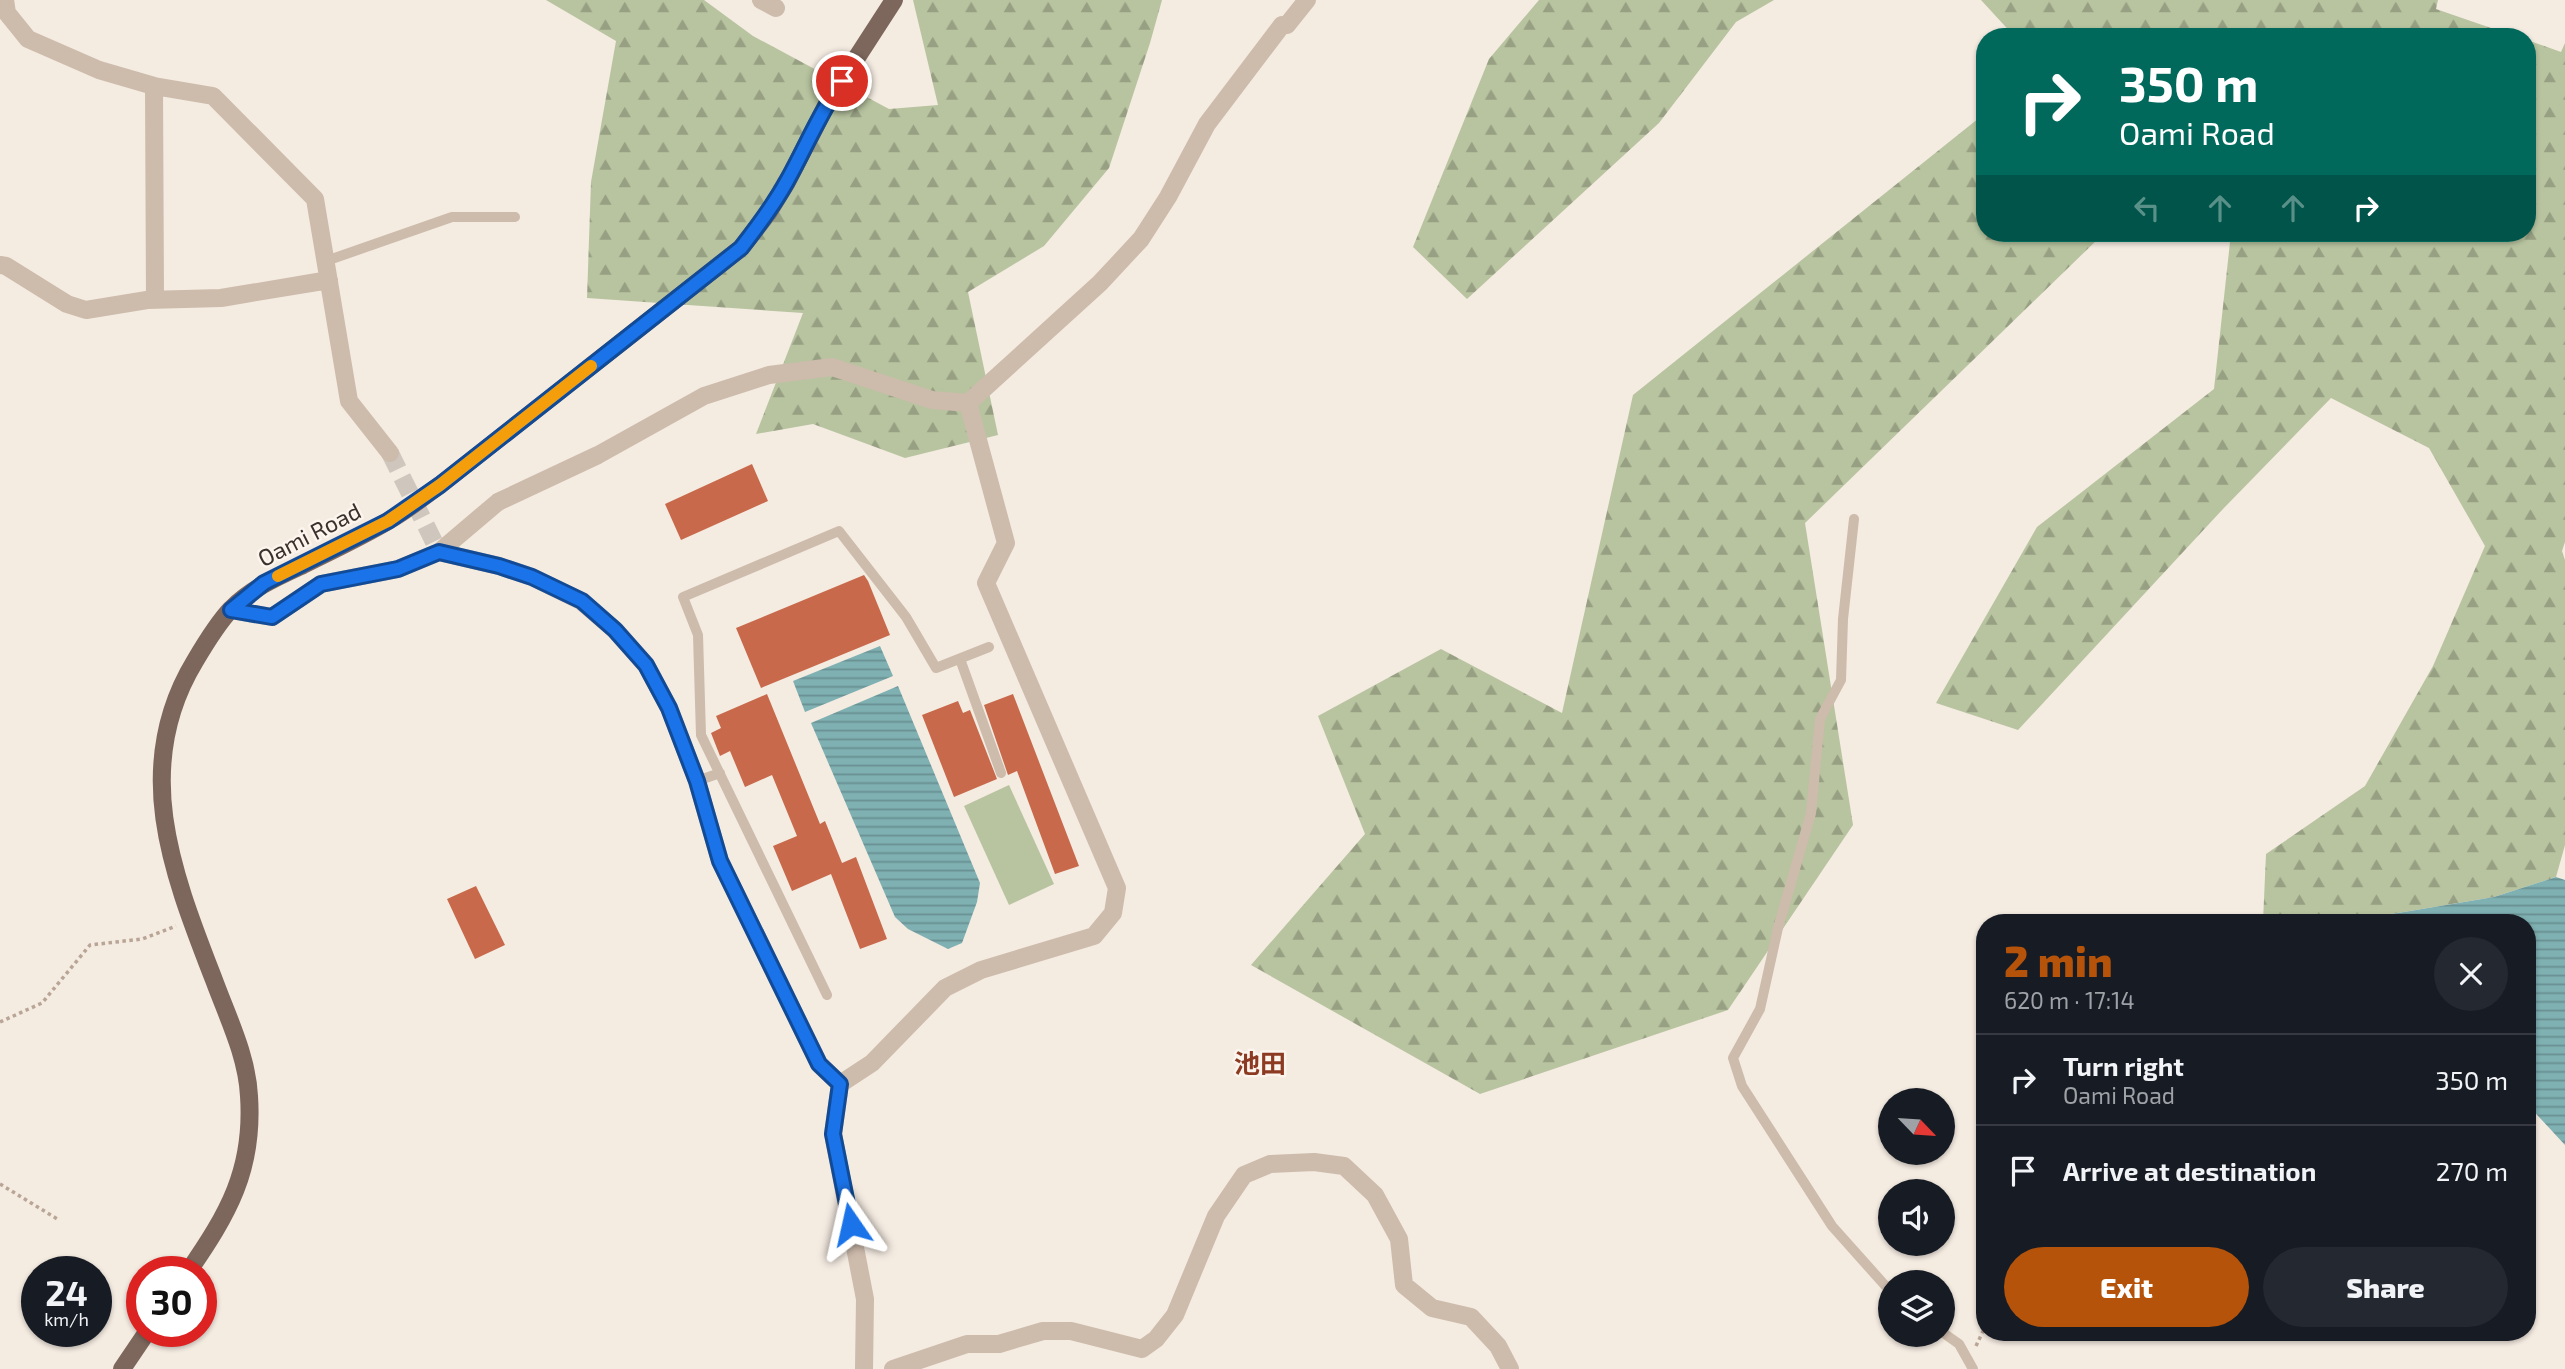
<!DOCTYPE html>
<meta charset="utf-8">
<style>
:root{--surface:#171b24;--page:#242831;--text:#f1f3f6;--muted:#9ea1a6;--line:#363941;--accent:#b45309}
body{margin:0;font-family:"Exo 2","Noto Sans JP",sans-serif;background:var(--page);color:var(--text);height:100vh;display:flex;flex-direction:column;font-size:26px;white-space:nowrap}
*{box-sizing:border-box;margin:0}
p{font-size:23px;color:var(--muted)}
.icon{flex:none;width:38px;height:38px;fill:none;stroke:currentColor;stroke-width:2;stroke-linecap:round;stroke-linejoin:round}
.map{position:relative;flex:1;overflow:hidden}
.panel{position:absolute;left:1976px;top:914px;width:560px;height:427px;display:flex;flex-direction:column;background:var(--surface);border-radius:28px;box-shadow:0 2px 5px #0004}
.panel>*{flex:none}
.guide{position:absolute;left:1976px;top:28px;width:560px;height:214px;border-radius:28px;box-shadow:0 2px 5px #0004;background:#00695c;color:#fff;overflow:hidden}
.needle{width:46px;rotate:115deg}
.fabs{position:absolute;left:1878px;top:1088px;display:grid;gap:14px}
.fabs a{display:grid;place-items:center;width:77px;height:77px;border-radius:50%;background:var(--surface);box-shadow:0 2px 5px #0004;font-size:35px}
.speed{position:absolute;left:21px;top:1256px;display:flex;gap:14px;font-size:35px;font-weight:700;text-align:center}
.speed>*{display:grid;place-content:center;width:91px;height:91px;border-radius:50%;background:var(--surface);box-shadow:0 2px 5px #0004;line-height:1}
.speed small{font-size:18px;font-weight:400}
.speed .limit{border:10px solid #d22;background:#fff;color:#111}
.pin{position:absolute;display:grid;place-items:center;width:60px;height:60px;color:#fff;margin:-30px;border:4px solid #fff;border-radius:50%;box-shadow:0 2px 7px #0007}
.me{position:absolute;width:77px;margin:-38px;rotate:349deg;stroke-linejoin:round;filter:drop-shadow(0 0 5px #0008)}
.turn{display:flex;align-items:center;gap:24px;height:147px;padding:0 28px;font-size:32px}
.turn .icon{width:91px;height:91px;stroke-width:2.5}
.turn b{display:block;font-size:49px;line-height:60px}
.lanes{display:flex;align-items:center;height:66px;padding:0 28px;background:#0003;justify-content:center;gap:35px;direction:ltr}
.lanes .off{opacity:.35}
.round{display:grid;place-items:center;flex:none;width:74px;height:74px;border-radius:37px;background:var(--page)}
.overview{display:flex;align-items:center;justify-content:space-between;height:119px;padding:0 28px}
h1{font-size:42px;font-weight:800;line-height:52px;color:var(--accent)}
.button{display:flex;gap:14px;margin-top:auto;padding:14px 28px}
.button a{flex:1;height:80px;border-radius:42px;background:var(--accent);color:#fff;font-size:28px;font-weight:800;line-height:80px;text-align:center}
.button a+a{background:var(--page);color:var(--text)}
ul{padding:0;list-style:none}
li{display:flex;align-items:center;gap:21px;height:91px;padding:0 28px;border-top:2px solid var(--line)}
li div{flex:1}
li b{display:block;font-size:26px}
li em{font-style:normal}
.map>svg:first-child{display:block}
.forest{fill:url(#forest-firs)}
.green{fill:#b8c4a0}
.water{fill:url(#water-rules)}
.building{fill:#c8694b}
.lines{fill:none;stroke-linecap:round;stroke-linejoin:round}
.minor-tunnel{stroke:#cfc6bd;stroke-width:18;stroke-dasharray:18 9;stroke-linecap:butt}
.path{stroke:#b9a596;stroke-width:3.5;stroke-dasharray:3.5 3.5;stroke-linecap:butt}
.service{stroke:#cdbbac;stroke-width:10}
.minor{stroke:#cdbbac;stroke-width:18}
.primary{stroke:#7d675c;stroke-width:18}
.route-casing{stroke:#114b97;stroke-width:18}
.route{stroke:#1a73e8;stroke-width:12}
.slow{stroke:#f59e0b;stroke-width:12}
.labels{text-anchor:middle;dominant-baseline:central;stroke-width:5;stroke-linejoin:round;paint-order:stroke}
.street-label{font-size:23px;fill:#3b302b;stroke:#fbf5ee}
.quarter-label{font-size:26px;font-weight:bold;fill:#8c3b22;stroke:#fbf5ee}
</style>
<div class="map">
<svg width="2565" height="1369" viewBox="0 0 2565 1369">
<defs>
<pattern id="forest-firs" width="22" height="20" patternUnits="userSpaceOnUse" patternTransform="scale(1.75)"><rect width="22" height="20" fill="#b8c4a0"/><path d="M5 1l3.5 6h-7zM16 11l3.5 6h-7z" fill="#97a083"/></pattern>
<pattern id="water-rules" width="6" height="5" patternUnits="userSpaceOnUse" patternTransform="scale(1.75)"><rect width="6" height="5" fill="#7fb0b2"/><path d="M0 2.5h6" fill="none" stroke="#699091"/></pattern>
</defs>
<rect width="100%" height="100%" fill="#f4ebe1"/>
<path class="forest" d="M546,0h158l49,36 136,73 49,-4 -25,-105h249l-12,43 -41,125 -65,78 -76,46 30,143 -93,23 -92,-34 -57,10 47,-121 -216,-15 4,-116 25,-141z
M1539,0h235l-38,22 -77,101 -192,176 -54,-52 76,-188z
M1981,0h457l-2,9 81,28h-502z
M2527,40l34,12 4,-9v499l-3,9 3,9v285l-9,32 -62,20 -114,19 -11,6h-106l3,-68 99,-68 68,-120 52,-120 -56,-98 -98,-50 -109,112 -204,220 -82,-27 101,-176 177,-138 17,-156h296z
M1984,114v119h127l-11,4 -295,286 48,302 -125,185 -248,84 -229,-129 114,-131 -47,-118 123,-67 121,64 71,-318z"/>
<path class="green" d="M1009,785l45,99 -45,21 -45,-99z"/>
<path class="water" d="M880,646l13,30 -88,36 -12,-31z
M898,686l82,197 -3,19 -15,41 -14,6 -40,-20 -13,-12 -84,-194z
M2556,877l9,3v265l-38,-41v-182h-151l4,-6 114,-19z"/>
<path class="building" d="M752,464l16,37 -87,39 -16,-36z
M864,575l4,6 22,54 -129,53 -25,-60z
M767,694l53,130 5,-3 17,42 14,-6 31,82 -27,10 -29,-75 -39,17 -19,-45 24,-10 -25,-61 -27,12 -15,-36 -10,5 -9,-23 10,-5 -5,-12z
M1013,694l66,172 -24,8 -38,-103 -9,4 -24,-70z
M958,701l5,12 7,-3 27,69 -43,18 -32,-82z
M476,886l29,59 -30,14 -28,-60z"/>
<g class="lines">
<path class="minor-tunnel" d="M390,453l49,99"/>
<path class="path" d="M0,1022l42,-19 48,-58 52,-6 34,-13
M0,1184l59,36
M1976,1346l8,-17"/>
<path class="service" d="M326,261l126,-44h63
M1854,519l-11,100 -2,61 -21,39 -9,94 -33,115 -18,81 -27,49 9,28 90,140 58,65
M960,659l41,114
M697,781l23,-8
M827,995l-126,-260 -3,-100 -15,-38 156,-66 67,86 30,51 53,-21
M1942,1332l17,12 14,25"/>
<path class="minor" d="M5,0l2,13 21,26 71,31 55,16 59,10 102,103 34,202 41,52
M761,0l15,8
M154,86l1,213
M0,265l6,1 61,38 19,6 61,-10 74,-2 108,-18
M439,552l60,14 33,11 49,24 34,29 31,35 23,43 28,73 23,80 99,203 21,20
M231,610l41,7 49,-33 77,-15 41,-17 59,-50 100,-47 106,-59 65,-21 63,-8 100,33 36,3 132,-120 41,-44 27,-42 39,-73 75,-99h5l20,-25
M864,1369l1,-70 -32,-165 7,-50 32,-21 73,-75 36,-18 113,-34 19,-23 4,-25 -131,-305 20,-40 -38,-140
M893,1369l74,-25h32l44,-13h28l71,18 14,-10 19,-24 41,-99 28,-41 26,-11 44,-2 30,4 31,29 24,44 5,46 28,23 39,9 27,29 12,23"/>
<path class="primary" d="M188,1272c40,-58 66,-102 61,-176 -2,-40 -21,-78 -35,-116 -41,-106 -84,-212 -19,-319 10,-17 22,-37 36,-52 21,-21 46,-32 72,-44 28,-14 58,-28 85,-44 18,-10 35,-24 52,-36l301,-237 27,-35 19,-31 41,-80 66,-102
M122,1369l25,-37"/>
</g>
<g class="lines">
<defs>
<path id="route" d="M842,81c-22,31 -36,66 -55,100 -13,24 -29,45 -46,67l-301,237 -52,36 -124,62 -33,27 41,7 49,-33 77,-15 41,-17 60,14 33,11 50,24 33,29 31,35 23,43 28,73 23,80 99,203 21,20 -7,50 18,90"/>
</defs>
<use href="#route" class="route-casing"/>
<use href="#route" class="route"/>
<path class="slow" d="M278,576l110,-55 52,-36 151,-119"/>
</g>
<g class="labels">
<g class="street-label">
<text transform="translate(309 534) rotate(-27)">Oami Road</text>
</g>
<g class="quarter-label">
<text x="1260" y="1062">池田</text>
</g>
</g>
</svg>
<div class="fabs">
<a><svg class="needle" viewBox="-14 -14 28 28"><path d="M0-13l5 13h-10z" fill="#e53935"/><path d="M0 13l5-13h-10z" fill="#9ea1a6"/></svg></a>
<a><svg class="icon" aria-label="sound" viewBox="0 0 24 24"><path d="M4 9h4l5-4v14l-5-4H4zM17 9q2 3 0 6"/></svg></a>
<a><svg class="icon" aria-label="layers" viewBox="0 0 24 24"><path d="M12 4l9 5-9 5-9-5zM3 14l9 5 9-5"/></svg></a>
</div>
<div class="speed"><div>24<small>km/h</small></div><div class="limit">30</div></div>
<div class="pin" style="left:842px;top:81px;background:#d93025"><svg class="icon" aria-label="arrive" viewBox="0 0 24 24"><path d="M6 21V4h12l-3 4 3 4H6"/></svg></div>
<svg class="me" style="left:851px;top:1224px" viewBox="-20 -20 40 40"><path d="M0-17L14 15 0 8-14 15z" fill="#1a73e8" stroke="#fff" stroke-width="4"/></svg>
<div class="guide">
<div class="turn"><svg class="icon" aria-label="right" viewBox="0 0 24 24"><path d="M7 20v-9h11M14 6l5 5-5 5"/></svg><div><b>350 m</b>Oami Road</div></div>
<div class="lanes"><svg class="icon off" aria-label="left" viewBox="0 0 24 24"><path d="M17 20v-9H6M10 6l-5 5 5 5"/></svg><svg class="icon off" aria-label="ahead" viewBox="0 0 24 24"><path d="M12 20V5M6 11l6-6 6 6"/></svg><svg class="icon off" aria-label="ahead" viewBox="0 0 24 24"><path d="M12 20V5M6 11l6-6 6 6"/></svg><svg class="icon" aria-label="right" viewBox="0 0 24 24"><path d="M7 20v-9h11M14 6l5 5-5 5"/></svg></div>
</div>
<section class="panel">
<div class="overview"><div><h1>2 min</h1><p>620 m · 17:14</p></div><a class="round"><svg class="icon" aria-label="close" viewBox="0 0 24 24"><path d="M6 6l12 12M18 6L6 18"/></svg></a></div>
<ul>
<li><svg class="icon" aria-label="right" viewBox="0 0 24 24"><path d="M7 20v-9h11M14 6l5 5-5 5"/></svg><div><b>Turn right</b><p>Oami Road</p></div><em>350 m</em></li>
<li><svg class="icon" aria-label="arrive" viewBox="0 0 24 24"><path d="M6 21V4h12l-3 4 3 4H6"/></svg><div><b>Arrive at destination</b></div><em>270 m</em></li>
</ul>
<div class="button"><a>Exit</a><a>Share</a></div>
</section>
</div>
